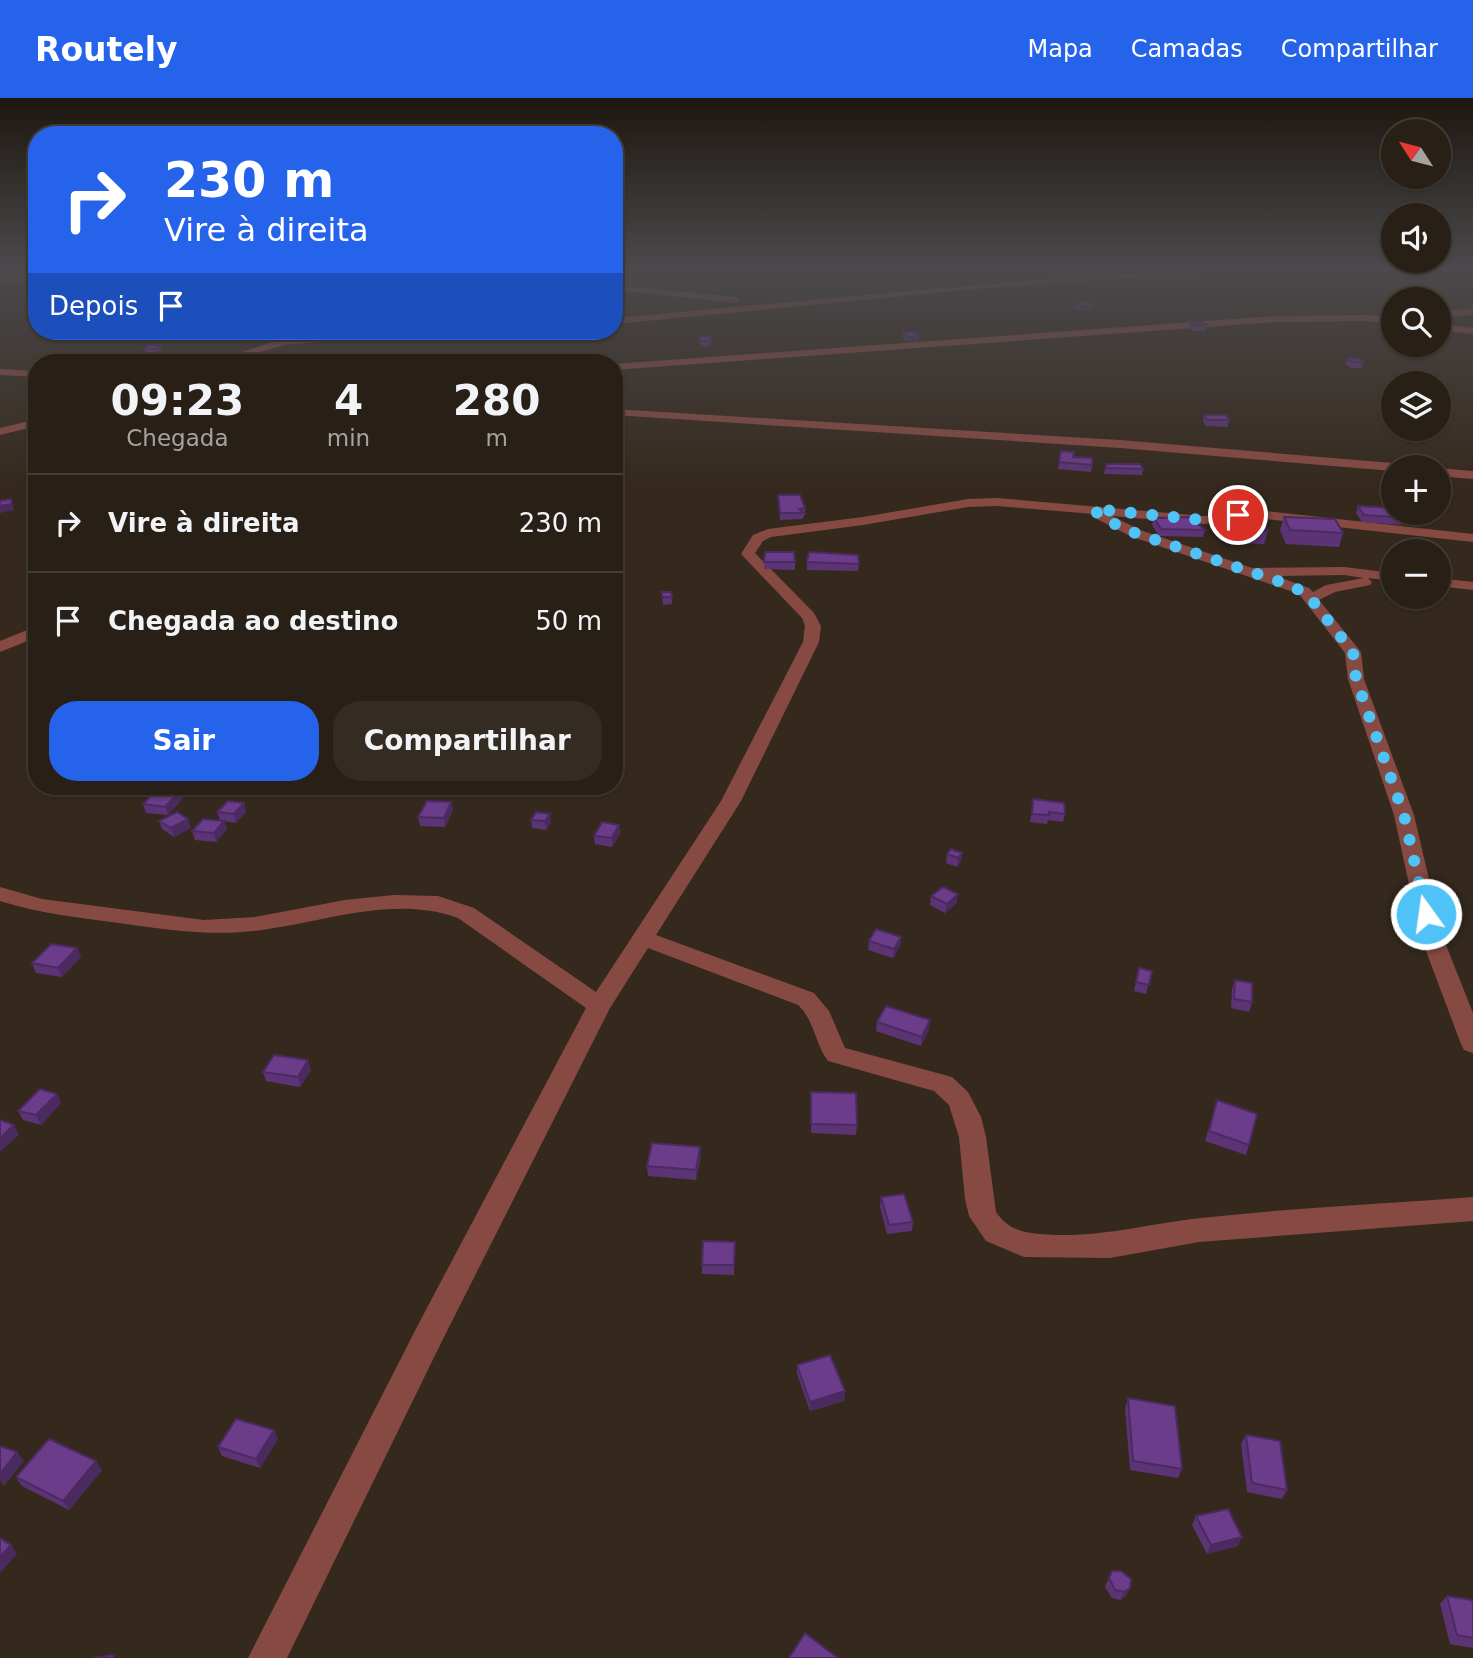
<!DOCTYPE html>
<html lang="pt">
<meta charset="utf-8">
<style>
:root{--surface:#281f16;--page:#342c23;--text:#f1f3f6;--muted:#a5a2a1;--line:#443d35;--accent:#2563eb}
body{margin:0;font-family:"DejaVu Sans",sans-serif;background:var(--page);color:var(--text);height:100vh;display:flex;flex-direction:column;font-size:26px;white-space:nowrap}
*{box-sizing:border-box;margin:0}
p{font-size:23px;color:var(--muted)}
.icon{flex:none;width:38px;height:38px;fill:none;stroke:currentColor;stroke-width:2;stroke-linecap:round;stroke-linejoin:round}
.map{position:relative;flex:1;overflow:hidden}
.side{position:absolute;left:28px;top:256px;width:595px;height:441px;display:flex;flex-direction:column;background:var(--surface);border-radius:28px;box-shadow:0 2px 5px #0004,0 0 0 2px var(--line)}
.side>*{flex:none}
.hud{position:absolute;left:28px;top:28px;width:595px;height:214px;border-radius:28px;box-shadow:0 2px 5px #0004,0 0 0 2px var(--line);background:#2563eb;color:#fff;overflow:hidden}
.needle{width:46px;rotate:306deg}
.tools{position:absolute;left:1381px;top:21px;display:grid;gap:14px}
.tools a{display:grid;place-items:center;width:70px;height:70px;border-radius:50%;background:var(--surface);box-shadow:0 2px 5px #0004,0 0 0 2px var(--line);font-size:35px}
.pin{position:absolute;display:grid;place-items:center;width:60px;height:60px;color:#fff;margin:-30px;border:4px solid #fff;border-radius:50%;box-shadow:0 2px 7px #0007}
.me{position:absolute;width:77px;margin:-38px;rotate:346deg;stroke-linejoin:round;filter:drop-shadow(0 0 5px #0008)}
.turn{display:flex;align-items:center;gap:24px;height:147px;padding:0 21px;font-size:32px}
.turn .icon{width:91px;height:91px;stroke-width:2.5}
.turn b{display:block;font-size:49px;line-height:60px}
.then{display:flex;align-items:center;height:66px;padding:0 21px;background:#0003;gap:14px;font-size:26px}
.eta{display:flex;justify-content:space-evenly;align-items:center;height:119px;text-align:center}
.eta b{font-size:42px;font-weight:800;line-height:49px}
.cta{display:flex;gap:14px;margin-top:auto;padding:14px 21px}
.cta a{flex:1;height:80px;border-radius:28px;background:var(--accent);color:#fff;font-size:28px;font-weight:800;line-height:80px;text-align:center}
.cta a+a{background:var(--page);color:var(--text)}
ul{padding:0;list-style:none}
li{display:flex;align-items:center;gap:21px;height:98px;padding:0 21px;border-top:2px solid var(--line)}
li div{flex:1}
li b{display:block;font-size:26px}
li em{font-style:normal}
header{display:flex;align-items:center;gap:42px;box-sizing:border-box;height:98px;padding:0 35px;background:var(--accent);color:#fff}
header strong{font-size:33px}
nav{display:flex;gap:38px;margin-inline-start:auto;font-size:24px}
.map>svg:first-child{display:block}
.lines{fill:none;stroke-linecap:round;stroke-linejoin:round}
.street{fill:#874a43;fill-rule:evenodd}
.wall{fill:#5c3476}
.shaded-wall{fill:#4b2a60}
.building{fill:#6b3c89;stroke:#4b2a60;stroke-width:2}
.route{stroke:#4fc3f7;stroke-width:12;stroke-dasharray:0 21.6}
</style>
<header>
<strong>Routely</strong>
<nav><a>Mapa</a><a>Camadas</a><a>Compartilhar</a></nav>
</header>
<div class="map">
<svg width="1473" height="1560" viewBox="0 0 1473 1560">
<rect width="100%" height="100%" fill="#35291d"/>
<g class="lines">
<path class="street" d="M627,170h13l-26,8v-5z
M1225,170h42l-281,20 -372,36v-6l372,-34z
M37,177v4l-37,4v-4z
M614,187l122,12 4,3 -4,3 -122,-13z
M1473,211v6l-35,2v-6z
M1368,217l25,3v6l-25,-3 -93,1 -661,48v-6l661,-48z
M1438,226l35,4v6l-35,-4z
M384,233h36l-5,3 -131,11 -59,17h-15l73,-23z
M0,271l37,2v6l-37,-2z
M614,311l506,31 273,23 6,4h-6v4l-273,-23 -506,-33z
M37,321v7l-37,9v-7z
M1438,370l35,3v8l-35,-3z
M997,400l206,18 62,-5 208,23v8l-208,-23 -62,5 -91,-8 28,14 112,38 92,-1 49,6v8l-25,-3 4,4 -2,3 -35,7 -16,8 42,52 3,27 50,136 28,120 31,78v40l-9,-3 -3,-6 -41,-109 -26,-120 -46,-136 -3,-26 -46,-59 -169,-58 -35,-18 -1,-4 -97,-8 -29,1 -105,18 -92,12 -8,4 -8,12 59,60 7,13 -2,16 -78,159 -85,134 158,58 15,18 16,37 107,29 16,15 13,25 5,20 10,75c9,13 20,19 35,21 62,8 111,-9 170,-15 90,-10 181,-14 272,-21v24l-274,21 -89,16 -86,-1 -38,-16 -17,-25 -4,-17 -6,-62 -10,-32 -15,-14 -106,-30c-13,-17 -14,-42 -30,-56l-150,-57 -38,60 -168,333 -155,317h-39l172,-337 166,-313 -128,-90c-67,-24 -137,6 -205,13 -43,5 -84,-1 -127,-7 -43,-6 -85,-10 -126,-23v-14l42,12 162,21 51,-3 90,-17 49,-5 44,1 36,12 122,84 125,-191 82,-159 2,-16 -3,-8 -61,-64 12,-19 15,-6 95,-12 105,-18zM1344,477l20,3 -38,7 -13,7 -4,-4 -33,-12z
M1438,480l35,4v8l-35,-4z
M37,528v11l-37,15v-11z"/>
</g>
<path class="wall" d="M1075,205l18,2 -1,5 -12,1 -5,-3z
M1190,224l17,3 -2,6h-13l-4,-4z
M903,234l16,4v6h-11l-5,-4z
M700,239h10l1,9 -10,1z
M161,247l1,6 -5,4h-11l-1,-6z
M1347,261l16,3 -2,6h-10l-6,-4z
M1204,317l25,5 -1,7 -22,-1 -3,-5z
M1061,353l31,14 -1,7 -33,-3z
M1106,366l37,5 -1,6 -38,-1z
M37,380v13h-8l-2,-7z
M778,397l27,13v7h-1l-1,4 -23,1z
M1358,408l49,12 -3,7 -42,-3 -6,-9z
M1221,417l47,16 -4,13 -37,-1 -9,-15z
M1284,419l59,16 -4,14 -53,-3 -6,-14z
M1154,420l51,12 -2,7 -44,-1 -7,-11z
M765,454l30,10v8l-31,-1z
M807,464l52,2 -1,7 -51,-1z
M662,494h9l1,12 -9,1z
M100,688h17l3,7 -18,-1z
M185,698l-17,19 -22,-2 -3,-9z
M1033,701l32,15 -2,8 -15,-2 -1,4 -17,-2z
M451,704l2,8 -8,17 -25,-1 -2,-9z
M217,714h29l-10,11 -12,-2 3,8 -11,13 -21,-2 -3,-9 28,-11z
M531,722l20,3 -5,7 -14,-2z
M159,723l32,7 -17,9 -12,-8z
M619,727l1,9 -8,13 -17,-3 -1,-8z
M962,755l-1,8 -4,6 -11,-4 1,-9z
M931,798l26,7 -12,10 -15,-8z
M901,839l-1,9 -7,12 -25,-8 1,-9z
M77,850l4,9 -19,20 -26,-4 -4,-10z
M1139,870l13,3 -6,23 -12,-3z
M1235,882l17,22 -3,10 -18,-4 1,-19z
M877,924l52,7 -8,17 -45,-15z
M311,972l-11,17 -34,-6 -3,-9z
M811,994l46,33 -1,10 -45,-2z
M57,996l4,9 -20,22 -18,-5 -5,-9z
M1217,1002l32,45 -3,10 -41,-14z
M701,1059l-5,23 -48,-4 -1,-10z
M881,1099l32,25 -1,9 -25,3 -7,-27z
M735,1144l-1,33 -32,-1v-9z
M797,1267l48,26 -1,10 -34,10 -13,-37z
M1128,1300l54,71 -4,9 -48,-8 -5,-62z
M1246,1337l41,55 -5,9 -35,-7 -6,-48z
M278,1341l-18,29 -38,-12 -4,-9z
M102,1372l-33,40 -47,-24 -6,-9z
M1196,1418l42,30 -31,8 -15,-29z
M1112,1473l14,25 -6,4 -8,-2 -7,-11z
M1447,1498l26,8v44l-23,-4 -10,-40z"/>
<path class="shaded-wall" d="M896,170h15l-15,3z
M1093,207l-1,5 -12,1 1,-5z
M919,238v6h-11v-5z
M161,247l1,6 -5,4 -1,-6z
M11,401l3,11 -14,3v-7z
M620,639l1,9 -5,5 -1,-8z
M117,688h8l-5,7z
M183,690l2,8 -17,19 -3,-8z
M451,704l2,8 -8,17 -1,-9z
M244,705l2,9 -10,11 -2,-9z
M550,716l1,9 -5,7 -1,-9z
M188,721l3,9 -17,9 -3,-9z
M224,723l3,8 -11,13 -2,-9z
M619,727l1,9 -8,13v-9z
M962,755l-1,8 -4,6 1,-9z
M958,796l-1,9 -12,10 2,-9z
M901,839l-1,9 -7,12 1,-9z
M77,850l4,9 -19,20 -4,-9z
M930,922l-1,9 -8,17 1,-9z
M308,962l3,10 -11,17 -2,-10z
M57,996l4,9 -20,22 -5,-10z
M14,1027l5,10 -19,17v-14z
M700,1049l1,10 -5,23v-10z
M845,1293l-1,10 -34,10v-9z
M274,1332l4,9 -18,29 -4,-9z
M17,1354l7,9 -20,25 -4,-6v-6z
M96,1363l6,9 -33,40 -6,-9z
M1242,1439l-4,9 -31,8 4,-9z
M11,1447l6,9 -17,19v-16z
M1130,1490l-4,8 -6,4 4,-8z"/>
<path class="building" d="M1087,204l6,3 -12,1 -6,-3z
M1190,224h13l4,3h-14z
M903,234h11l5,4 -11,1z
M700,239h10l1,4h-11z
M149,247h12l-5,4h-11z
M1357,260l6,4h-10l-6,-3z
M1204,317h22l3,5h-22z
M1061,353l13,1 -1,5 19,1v7l-33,-3z
M1106,366h34l3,5 -37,-1z
M37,380v5l-3,2 -7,-1z
M778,397h22l5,13 -6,1 5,4h-24z
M11,401l1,5 -12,2v-5z
M1358,408l35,2v5h12l2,5 -43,-3z
M1221,417l36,1 11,15 -37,-1z
M1190,419l15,13 -44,-1 -7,-11z
M1284,419l51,2 8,14 -53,-3z
M765,454h29l1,10h-31z
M809,454l49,3 1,9 -52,-2z
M662,494h9l1,5h-10z
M614,638l6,1 -5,6h-1z
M160,688l23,2 -18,19 -22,-3z
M1033,701l31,4 1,11 -16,-2v3l-17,-1z
M228,703l16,2 -10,11 -17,-2z
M427,703l24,1 -7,16 -26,-1z
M177,714l11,7 -17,9 -12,-7z
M536,714l14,2 -5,7 -14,-1z
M203,721l21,2 -10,12 -22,-2z
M602,724l17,3 -7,13 -18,-2z
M951,751l11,4 -4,5 -11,-4z
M943,789l15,7 -11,10 -16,-8z
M876,831l25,8 -7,12 -25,-8z
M51,846l26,4 -19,20 -26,-5z
M1139,870l13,3 -3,14 -13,-3z
M1235,882l17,3v19l-18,-3z
M886,908l44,14 -8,17 -45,-15z
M274,957l34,5 -10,17 -35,-5z
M40,991l17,5 -21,21 -18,-4z
M811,994l45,1 1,32 -46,-1z
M1217,1002l40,14 -8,31 -40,-14z
M0,1022l14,5 -14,13z
M652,1045l48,4 -4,23 -49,-4z
M904,1096l9,28 -24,3 -8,-28z
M703,1143l32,1 -1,23h-32z
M830,1257l15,36 -35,11 -13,-37z
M1128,1300l47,8 7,63 -49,-8z
M236,1321l38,11 -18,29 -38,-12z
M1246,1337l34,6 7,49 -35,-7z
M49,1341l47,22 -33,40 -47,-24z
M0,1348l17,6 -17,22z
M1228,1411l14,28 -31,8 -15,-29z
M0,1440l11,7 -11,12z
M1112,1473h9l10,8 -1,9 -6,4 -9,-2 -6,-12z
M1447,1498l25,4 1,4v34l-16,-3z
M805,1535l33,25h-49z
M114,1557l-1,3h-19z"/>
<linearGradient id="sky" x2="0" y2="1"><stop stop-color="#1d1710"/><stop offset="0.44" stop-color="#4b494c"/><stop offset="1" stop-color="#4b494c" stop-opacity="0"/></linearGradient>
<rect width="1473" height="388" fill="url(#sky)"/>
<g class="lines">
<path class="route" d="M1238,417l-35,5 -110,-11 11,10 31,14 158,53 18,13 42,53 3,27 48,136 22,99"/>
</g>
</svg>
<div class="tools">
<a><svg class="needle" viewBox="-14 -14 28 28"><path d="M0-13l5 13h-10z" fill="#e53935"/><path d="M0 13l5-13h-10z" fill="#a5a2a1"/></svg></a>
<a><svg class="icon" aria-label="sound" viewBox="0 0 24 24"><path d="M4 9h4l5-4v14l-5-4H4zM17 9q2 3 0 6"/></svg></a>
<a><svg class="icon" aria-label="search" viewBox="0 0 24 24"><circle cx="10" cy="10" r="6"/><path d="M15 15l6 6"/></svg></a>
<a><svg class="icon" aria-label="layers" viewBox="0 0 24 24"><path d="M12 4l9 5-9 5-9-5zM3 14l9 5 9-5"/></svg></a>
<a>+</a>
<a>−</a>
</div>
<div class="pin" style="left:1238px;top:417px;background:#d93025"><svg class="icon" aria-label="arrive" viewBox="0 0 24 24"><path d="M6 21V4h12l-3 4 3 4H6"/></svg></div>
<svg class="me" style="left:1426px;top:816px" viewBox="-20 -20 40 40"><circle r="17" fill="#4fc3f7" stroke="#fff" stroke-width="3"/><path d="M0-11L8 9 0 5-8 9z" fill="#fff"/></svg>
<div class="hud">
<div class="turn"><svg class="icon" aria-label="right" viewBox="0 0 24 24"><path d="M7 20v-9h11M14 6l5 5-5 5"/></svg><div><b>230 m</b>Vire à direita</div></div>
<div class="then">Depois<svg class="icon" aria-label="arrive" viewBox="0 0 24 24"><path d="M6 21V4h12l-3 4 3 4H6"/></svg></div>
</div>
<section class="side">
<div class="eta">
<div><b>09:23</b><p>Chegada</p></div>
<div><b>4</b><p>min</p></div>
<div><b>280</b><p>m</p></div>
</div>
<ul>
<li><svg class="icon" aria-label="right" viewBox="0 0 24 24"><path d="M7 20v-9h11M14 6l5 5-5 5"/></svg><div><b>Vire à direita</b></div><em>230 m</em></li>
<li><svg class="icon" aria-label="arrive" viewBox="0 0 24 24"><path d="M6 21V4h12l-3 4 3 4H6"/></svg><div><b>Chegada ao destino</b></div><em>50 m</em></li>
</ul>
<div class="cta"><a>Sair</a><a>Compartilhar</a></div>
</section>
</div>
